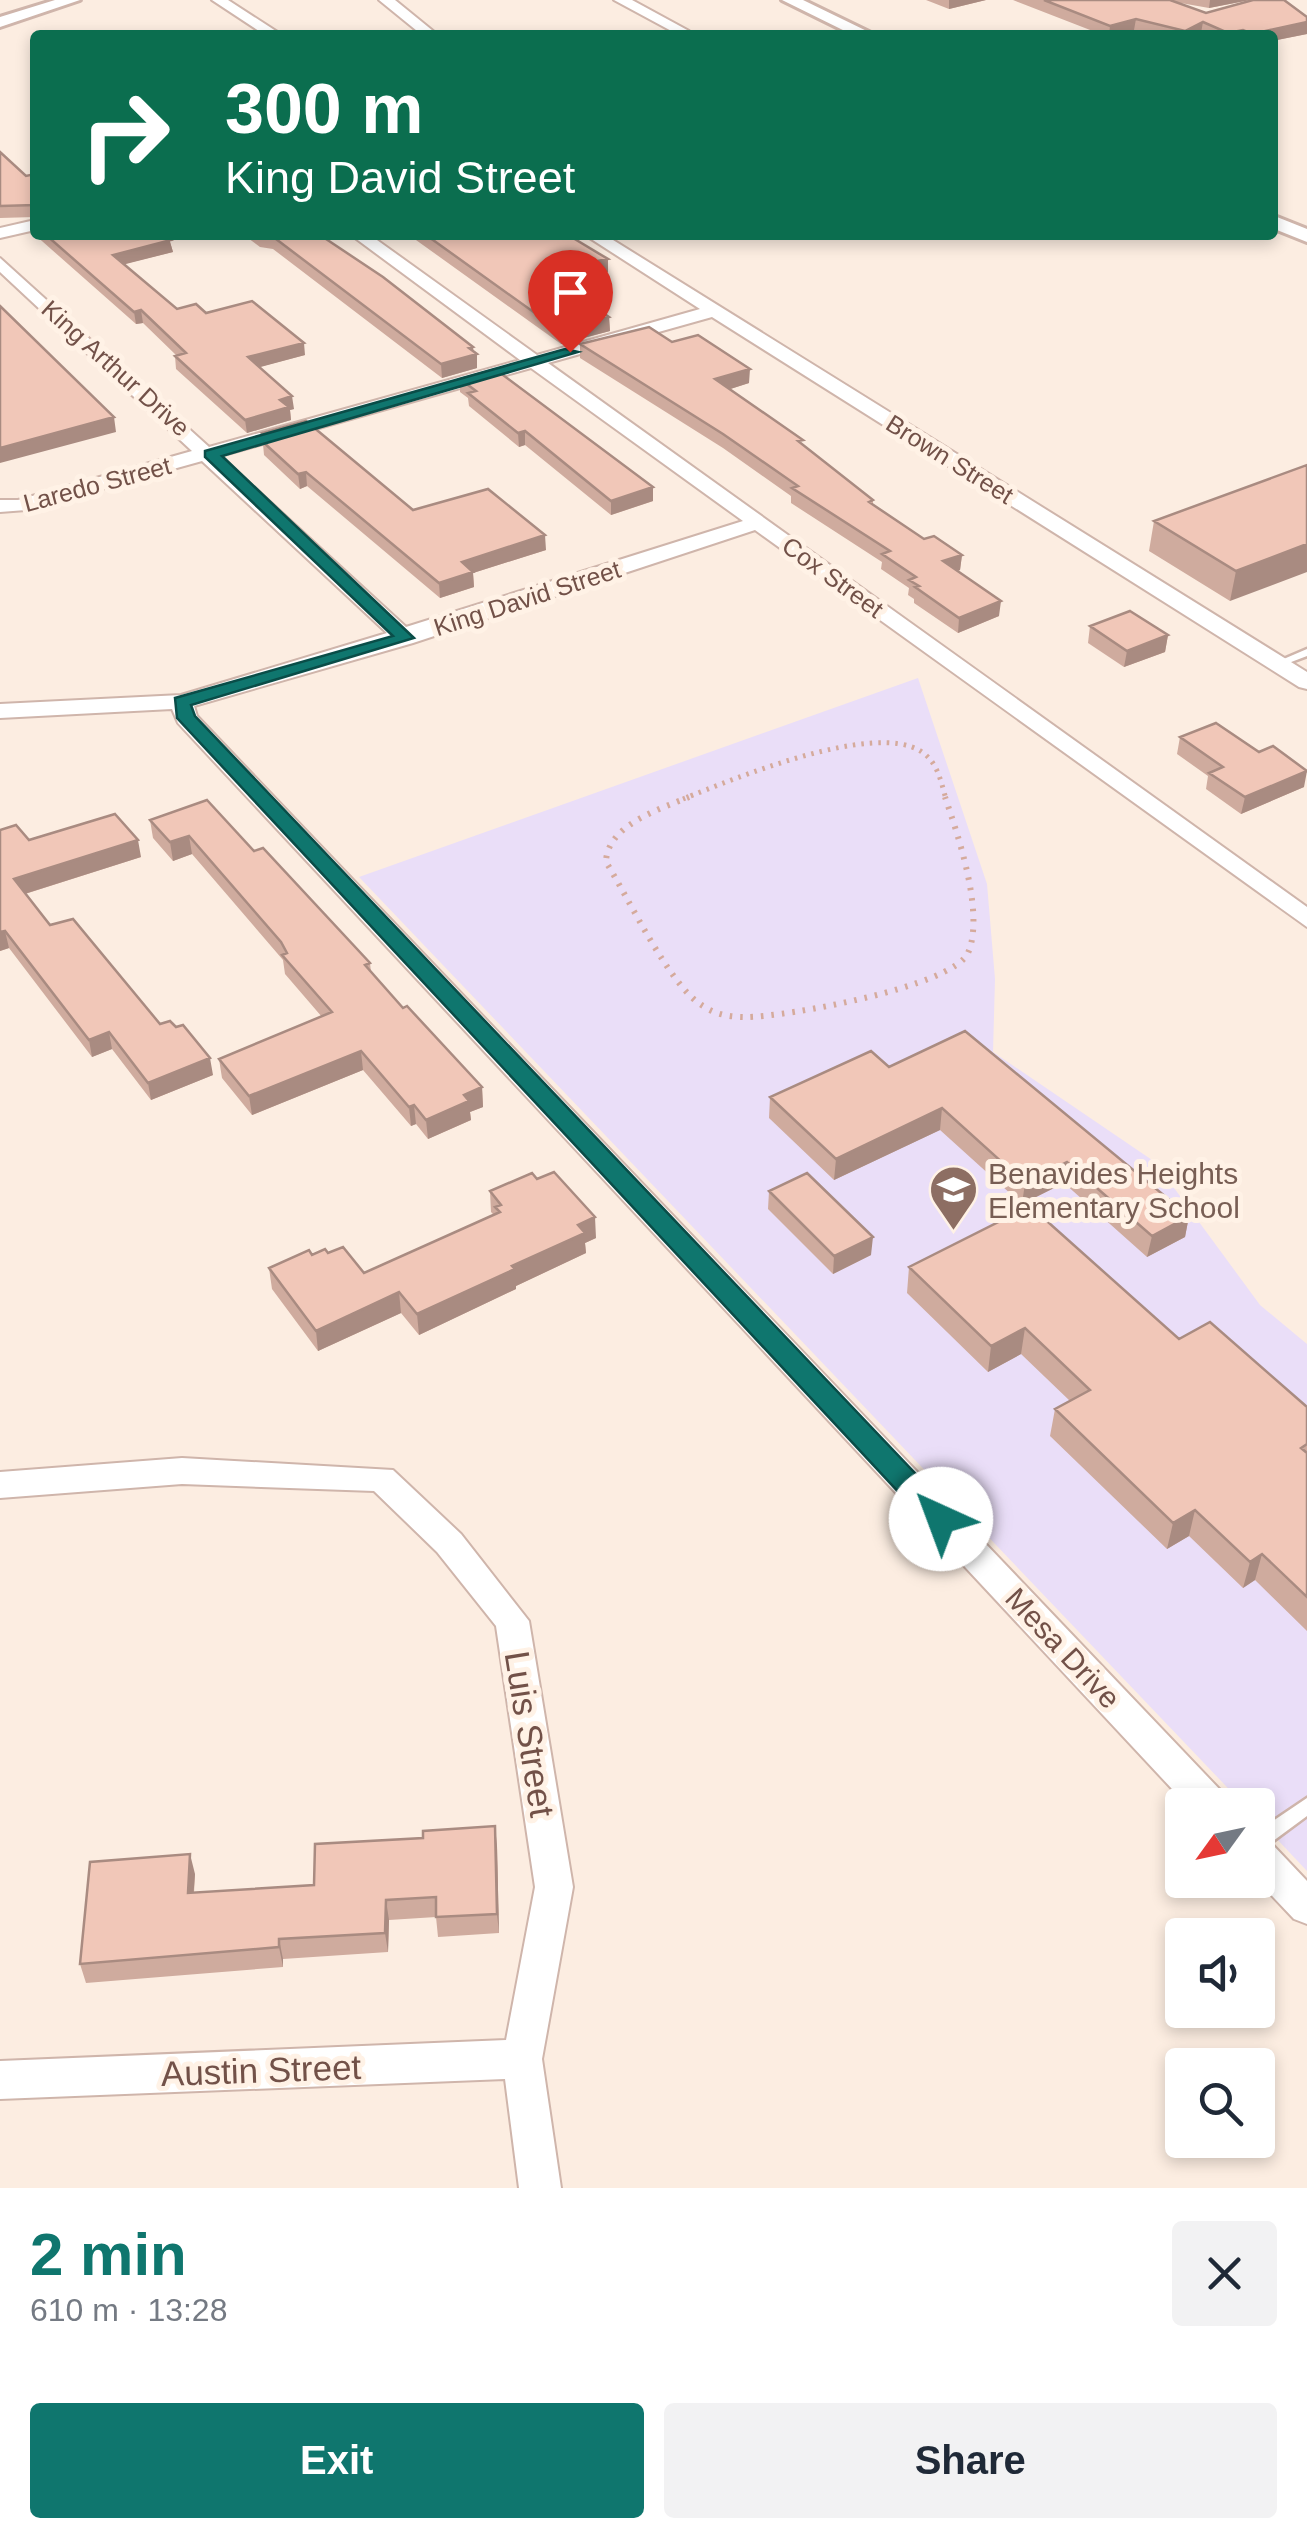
<!DOCTYPE html>
<meta charset="utf-8">
<style>
:root{--surface:#fff;--page:#f2f2f3;--text:#1f2937;--muted:#747a83;--accent:#0f766e}
body{margin:0;font-family:Arial,sans-serif;background:var(--page);color:var(--text);height:100vh;display:flex;flex-direction:column;font-size:38px;white-space:nowrap}
*{box-sizing:border-box;margin:0}
p{font-size:32px;color:var(--muted)}
.icon{flex:none;width:55px;height:55px;fill:none;stroke:currentColor;stroke-width:2;stroke-linecap:round;stroke-linejoin:round}
.map{position:relative;height:2188px;overflow:hidden}
.panel{display:flex;flex-direction:column;background:var(--surface);flex:1}
.panel>*{flex:none}
.banner{position:absolute;left:30px;top:30px;width:1248px;height:210px;border-radius:10px;box-shadow:0 5px 15px #0003;background:#0b6e4f;color:#fff;overflow:hidden}
.needle{width:65px;rotate:237deg}
.fabs{position:absolute;left:1165px;top:1788px;display:grid;gap:20px}
.fabs a{display:grid;place-items:center;width:110px;height:110px;border-radius:10px;background:var(--surface);box-shadow:0 5px 15px #0003;font-size:50px}
.pin{position:absolute;display:grid;place-items:center;width:85px;height:85px;color:#fff;margin:-102px -42px;border-radius:50% 50% 50% 0;rotate:-45deg;box-shadow:0 0 10px #0007}
.pin .icon{rotate:45deg}
.me{position:absolute;width:110px;margin:-55px;rotate:317deg;stroke-linejoin:round;filter:drop-shadow(0 0 8px #0008)}
.turn{display:flex;align-items:center;gap:35px;height:210px;padding:0 30px;font-size:45px}
.turn .icon{width:130px;height:130px;stroke-width:2.5}
.turn b{display:block;font-size:70px;line-height:85px}
.round{display:grid;place-items:center;flex:none;width:105px;height:105px;border-radius:10px;background:var(--page)}
.summary{display:flex;align-items:center;justify-content:space-between;height:170px;padding:0 30px}
h1{font-size:60px;font-weight:800;line-height:75px;color:var(--accent)}
.cta{display:flex;gap:20px;margin-top:auto;padding:20px 30px}
.cta a{flex:1;height:115px;border-radius:10px;background:var(--accent);color:#fff;font-size:40px;font-weight:800;line-height:115px;text-align:center}
.cta a+a{background:var(--page);color:var(--text)}
.map>svg:first-child{display:block}
.education{fill:#eadef8}
.lines{fill:none;stroke-linecap:round;stroke-linejoin:round}
.service-casing{stroke:#cfb5ab;stroke-width:5}
.minor-casing{stroke:#cfb5ab;stroke-width:4}
.tertiary-casing{stroke:#cfb5ab;stroke-width:6}
.path-far1{stroke:#d5aa9c;stroke-width:5;stroke-dasharray:2.5 6;stroke-linecap:butt}
.path{stroke:#d5aa9c;stroke-width:6;stroke-dasharray:2.5 8;stroke-linecap:butt}
.service{fill:#fff;fill-rule:evenodd}
.minor{fill:#fff;fill-rule:evenodd}
.tertiary{fill:#fff;fill-rule:evenodd}
.wall{fill:#cfab9e}
.shaded-wall{fill:#a98b81}
.building{fill:#f1c7b8;stroke:#a98b81;stroke-width:2.5}
.route{fill:#0f766e;stroke:#0a4d48;stroke-width:2.5}
.labels{text-anchor:middle;dominant-baseline:central;stroke-width:10;stroke-linejoin:round;paint-order:stroke}
.far-street-label{font-size:25px;fill:#725148;stroke:#fff2e6}
.education-label{font-size:30px;fill:#785e54;stroke:#fff2e6;text-anchor:start}
.street-label{font-size:30px;fill:#725148;stroke:#fff2e6}
.near-street-label{font-size:35px;fill:#725148;stroke:#fff2e6}
</style>
<div class="map">
<svg width="1307" height="2188" viewBox="0 0 1307 2188">
<rect width="100%" height="100%" fill="#fcede1"/>
<path class="education" d="M918,678l69,206 8,95 -2,73 162,110 105,143 47,39v527l-49,-52v-14h-14l-885,-928z"/>
<g class="lines">
<defs>
<path id="service" d="M1307,649v7l-29,11 -6,-3z
M1307,1798v18l-42,31 -7,2v-18z"/>
<path id="minor" d="M212,0h16l54,35h-17z
M379,0h16l43,35h-16z
M614,0h18l57,31 -12,3z
M35,220v10l-35,8v-10z
M351,235h19l167,120 163,-46 -115,-74h20l702,437v17l-8,-2 -587,-370 -164,46 759,544v20l-552,-397 -342,113 -219,63 3,10 1027,1078 5,11h-42l-1009,-1082 -6,-14 -172,9v-14l181,-9 206,-62 -185,-172 -176,49 -26,2v-12h18l174,-49 -192,-179v-14l209,189 311,-87zM531,368l212,153 -337,106 -186,-171z
M182,1458l211,12 68,64 68,87 44,266 -31,172 19,129h-42l-14,-109 -505,20v-38l506,-21 29,-153 -39,-261 -59,-74 -63,-61 -192,-7 -182,14v-26z
M1258,1838l13,5 36,38v43l-13,-5 -37,-39z"/>
<path id="tertiary" d="M55,0h25l-80,27v-10z
M782,0h21l72,35h-22z
M1272,215l35,14v13l-35,-14z"/>
</defs>
<use href="#service" class="service-casing"/>
<use href="#minor" class="minor-casing"/>
<use href="#tertiary" class="tertiary-casing"/>
<path class="path-far1" d="M683,799c50,-20 192,-79 239,-47 16,11 19,30 24,47"/>
<path class="path" d="M689,797c-29,12 -82,28 -83,65 22,35 64,125 97,144 13,9 28,11 43,11 39,0 206,-30 222,-64 17,-39 -10,-118 -23,-156"/>
<use href="#service" class="service"/>
<use href="#minor" class="minor"/>
<use href="#tertiary" class="tertiary"/>
</g>
<path class="wall" d="M926,0h60l-37,9z
M1013,0h237l-41,8 -34,-6 31,11 101,4v17l-35,7v-6h-67l-4,-2 -3,2h-44l-20,-5 -18,5h-13z
M0,152l26,24 9,-2v43l-35,1z
M35,220v15h133l5,17 -49,12 53,45 29,4 99,42 -46,12 35,42 -4,1 1,10 -44,13 -71,-64 -1,-13h2l-34,-33 -7,1 -102,-90 -2,-12z
M244,235h76l153,112 4,21 -35,10 -169,-129 -13,-2z
M409,235h159l40,24v13l-16,4v6l6,18 -10,3 21,14 1,14 -49,13z
M672,342l77,41 -19,6 143,111v4l51,35 38,16 -2,15 -3,1 42,45 -41,17 -44,-30v-4l-6,-4 1,-7 -28,-19 1,-7 -91,-59v-7l-68,-48 -143,-90v-14z
M460,379l193,122 -42,14 -86,-70 -6,2 -50,-41 -1,-8 -8,-6z
M262,433l151,77 133,40 -73,23 1,14 -34,11 -133,-112 -7,3 -36,-34z
M1307,465l-77,136 -81,-50 5,-30z
M1090,626l78,9 -3,17 -41,15 -36,-24z
M1180,737l79,15 45,35 -63,27 -35,-25 2,-13 -31,-22z
M150,820l104,31 116,112 1,9 32,36 79,79 1,20 -13,5 1,8 -43,19 -12,-15 -5,2 -48,-56 -111,45 -30,-37 -3,-19 103,-42 -37,-43 -2,-14 -91,-106 -19,7 -20,-23z
M0,830l29,10 112,17 -116,37 25,31 110,99 53,51 -62,25 -39,-51 -20,8 -83,-109 -9,3z
M889,1067l300,149 -4,21 -38,20 -83,-74 -42,21 -82,-74 -106,50 -65,-62 1,-21z
M490,1191l106,47 -11,5 1,10 -70,33v3l-97,46 -18,-22 -83,38 -46,-62 -3,-21 43,-13 16,-2 36,20 130,-58 -3,-3z
M769,1191l102,64 -38,19 -65,-65z
M909,1267l270,72 128,68v224l-52,-51 -12,8 -54,-52 -22,13 -117,-113 5,-27 15,-8 -49,-47 -33,18 -81,-79z
M497,1846l2,87 -61,4 -2,-20 -47,3 -1,32 -105,7v8l-197,16 -6,-19 115,-90 -1,19 120,-8z"/>
<path class="shaded-wall" d="M949,0h37l-37,9z
M1210,0h40l-41,8z
M1136,19l-2,11 -18,5h-7l1,-9z
M1203,22l-2,11 -3,2h-13v-4z
M1307,22v12l-35,7v-6h-20z
M1243,30l-1,5h-14v-2z
M163,235h5l5,17 -59,15 -1,-12z
M608,259v13l-16,4v12l-15,-23z
M598,287v13l-24,6v-13z
M141,310l2,13 -7,1 -2,-12z
M609,317l1,14 -49,13 -1,-13z
M304,343l1,12 -56,15 -1,-13z
M473,347v8l4,-1v14l-35,10 -1,-14z
M750,369l-1,14 -34,11v-15z
M292,396l2,13 -4,1 1,10 -44,13 -2,-13 35,-20z
M114,417l2,15 -116,31v-15z
M525,431v14l-6,2 -1,-14z
M306,472l1,14 -7,3 -2,-15z
M653,487v14l-42,14v-14z
M545,535l1,15 -73,23 1,14 -34,11 -1,-15 23,-21z
M1307,544v28l-77,29 6,-30z
M962,555l-2,15 -18,7 1,-16z
M1001,601l-2,15 -41,17 1,-15z
M1168,635l-3,17 -41,15 3,-16z
M1307,771l-3,16 -63,27 4,-17z
M189,836l3,18 -19,7 -3,-19z
M138,840l3,17 -123,39 -4,-17z
M5,931l4,17 -9,3v-19z
M109,1032l3,17 -20,8 -3,-17z
M361,1051l2,19 -111,45 -3,-19z
M210,1058l3,17 -62,25 -3,-17z
M482,1087l1,20 -13,5 1,8 -43,19 -2,-19 38,-25z
M414,1105l2,19 -5,2 -2,-19z
M942,1108l-2,22 -106,50 2,-21z
M1067,1162l-3,21 -42,21 3,-21z
M1189,1216l-4,21 -38,20 5,-21z
M595,1217l1,21 -11,5 1,10 -70,33v3l-97,46 -2,-21 95,-48 66,-41z
M873,1237l-2,18 -38,19 1,-18z
M399,1292l2,21 -83,38 -2,-20z
M1025,1328l-4,26 -33,18 3,-26z
M1195,1510l-6,26 -22,13 6,-26z
M1262,1554l-7,26 -12,8 7,-26z
M495,1826l2,20 2,87 -2,-19z
M190,1854l5,20 -3,39 -4,-20z
M386,1900l3,20 -1,32 -3,-19z
M279,1939l4,20v8l-4,-20z"/>
<path class="building" d="M1044,0h126l36,13 47,-13h31l23,17v5l-55,12 -9,-4 -15,3 -25,-11 -18,9 -49,-12 -26,7z
M0,152l26,24 9,-2v31l-35,1z
M46,235h118l7,5 -58,15 64,54 19,-5 10,9 46,-12 52,42 -56,14 44,39 -12,4 9,7 -44,13 -70,-64 11,-3 -45,-43 -7,2z
M266,235h54l63,42 90,70 -4,1 8,6 -36,10 -169,-128z
M426,235h142l40,24 -31,6 14,10 -7,2 14,10 -24,6 35,24 -49,14z
M0,306l114,111 -114,31z
M649,327l23,15 26,-7 52,34 -35,10 88,61 -5,1 75,59 -4,2 55,37 10,-3 28,19 -19,6 58,40 -42,17 -44,-31 4,-1 -10,-6 7,-3 -34,-23 8,-3 -98,-63 6,-2 -75,-52 -143,-90z
M495,369l158,118 -42,14 -86,-70 -7,2 -50,-40 8,-2 -16,-12z
M306,421l107,89 75,-21 57,46 -83,27 11,10 -34,11 -133,-111 -8,2 -36,-33 7,-2 -7,-6z
M1307,465v79l-71,27 -82,-50z
M1130,611l38,24 -41,16 -37,-25z
M1216,723l43,29 14,-6 34,25 -62,26 -36,-24 14,-6 -43,-30z
M207,800l47,51 9,-3 107,115 -5,2 38,43 4,-2 75,81 -18,8 5,6 -43,19 -12,-15 -5,2 -48,-56 -112,45 -30,-37 113,-47 -50,-57 5,-2 -6,-11 -92,-106 -19,6 -20,-22z
M115,814l23,26 -124,39 36,46 23,-6 87,105 10,-3 6,6 7,-2 27,33 -62,25 -39,-51 -20,8 -84,-109 -5,1v-102l16,-5 13,15z
M965,1031l224,185 -37,20 -85,-74 -42,21 -83,-75 -106,51 -66,-62 101,-46 18,16z
M554,1172l41,45 -17,8 7,8 -73,33 3,3 -98,45 -18,-22 -83,39 -47,-63 40,-18 3,5 13,-6 3,4 15,-6 21,26 136,-61 -5,-5 6,-2 -11,-14 42,-18 5,6z
M807,1173l66,64 -39,19 -65,-65z
M1030,1206l149,133 31,-17 97,85v37l-6,4 6,5v144l-45,-43 -12,8 -55,-52 -22,13 -118,-114 35,-19 -65,-62 -34,18 -82,-79z
M495,1826l2,88 -61,3v-20l-50,3 -1,33 -106,6v8l-199,17 10,-102 100,-8 -2,39 126,-8 1,-41 108,-6v-7z"/>
<path class="route" d="M565,349l13,3 -356,104 192,182 -223,67 4,11 756,795 4,8 -4,8h-20l-754,-809 -2,-20 218,-62 -188,-179v-6z"/>
<defs>
<symbol id="school-pin" viewBox="-11 -11 22 30"><path d="M0 17L-7.5 6A9.5 9.5 0 1 1 7.5 6Z" fill="#8d6e63" stroke="#fff2e6"/><path d="M0-5L7-2L0 1L-7-2ZM-4 1L0 2.5L4 1V4Q0 6-4 4Z" fill="#fff"/></symbol>
</defs>
<g fill-rule="evenodd">
<use href="#school-pin" x="926" y="1162" width="55" height="75"/>
</g>
<g class="labels">
<g class="far-street-label">
<text transform="translate(116 368) rotate(42)">King Arthur Drive</text>
<text transform="translate(950 459) rotate(32)">Brown Street</text>
<text transform="translate(97 484) rotate(-15)">Laredo Street</text>
<text transform="translate(833 577) rotate(36)">Cox Street</text>
<text transform="translate(527 598) rotate(-18)">King David Street</text>
</g>
<g class="education-label">
<text x="988" y="1173">Benavides Heights<tspan x="988" dy="34">Elementary School</tspan></text>
</g>
<g class="street-label">
<text transform="translate(1063 1648) rotate(47)">Mesa Drive</text>
</g>
<g class="near-street-label">
<text transform="translate(530 1734) rotate(81)">Luis Street</text>
<text transform="translate(261 2070) rotate(-2)">Austin Street</text>
</g>
</g>
</svg>
<div class="fabs">
<a><svg class="needle" viewBox="-14 -14 28 28"><path d="M0-13l5 13h-10z" fill="#e53935"/><path d="M0 13l5-13h-10z" fill="#747a83"/></svg></a>
<a><svg class="icon" aria-label="sound" viewBox="0 0 24 24"><path d="M4 9h4l5-4v14l-5-4H4zM17 9q2 3 0 6"/></svg></a>
<a><svg class="icon" aria-label="search" viewBox="0 0 24 24"><circle cx="10" cy="10" r="6"/><path d="M15 15l6 6"/></svg></a>
</div>
<div class="pin" style="left:570px;top:352px;background:#d93025"><svg class="icon" aria-label="arrive" viewBox="0 0 24 24"><path d="M6 21V4h12l-3 4 3 4H6"/></svg></div>
<svg class="me" style="left:941px;top:1519px" viewBox="-20 -20 40 40"><circle r="19" fill="#fff"/><path d="M0-13L10 11 0 6-10 11z" fill="#0f766e"/></svg>
<div class="banner">
<div class="turn"><svg class="icon" aria-label="right" viewBox="0 0 24 24"><path d="M7 20v-9h11M14 6l5 5-5 5"/></svg><div><b>300 m</b>King David Street</div></div>
</div>
</div>
<section class="panel">
<div class="summary"><div><h1>2 min</h1><p>610 m · 13:28</p></div><a class="round"><svg class="icon" aria-label="close" viewBox="0 0 24 24"><path d="M6 6l12 12M18 6L6 18"/></svg></a></div>
<div class="cta"><a>Exit</a><a>Share</a></div>
</section>
